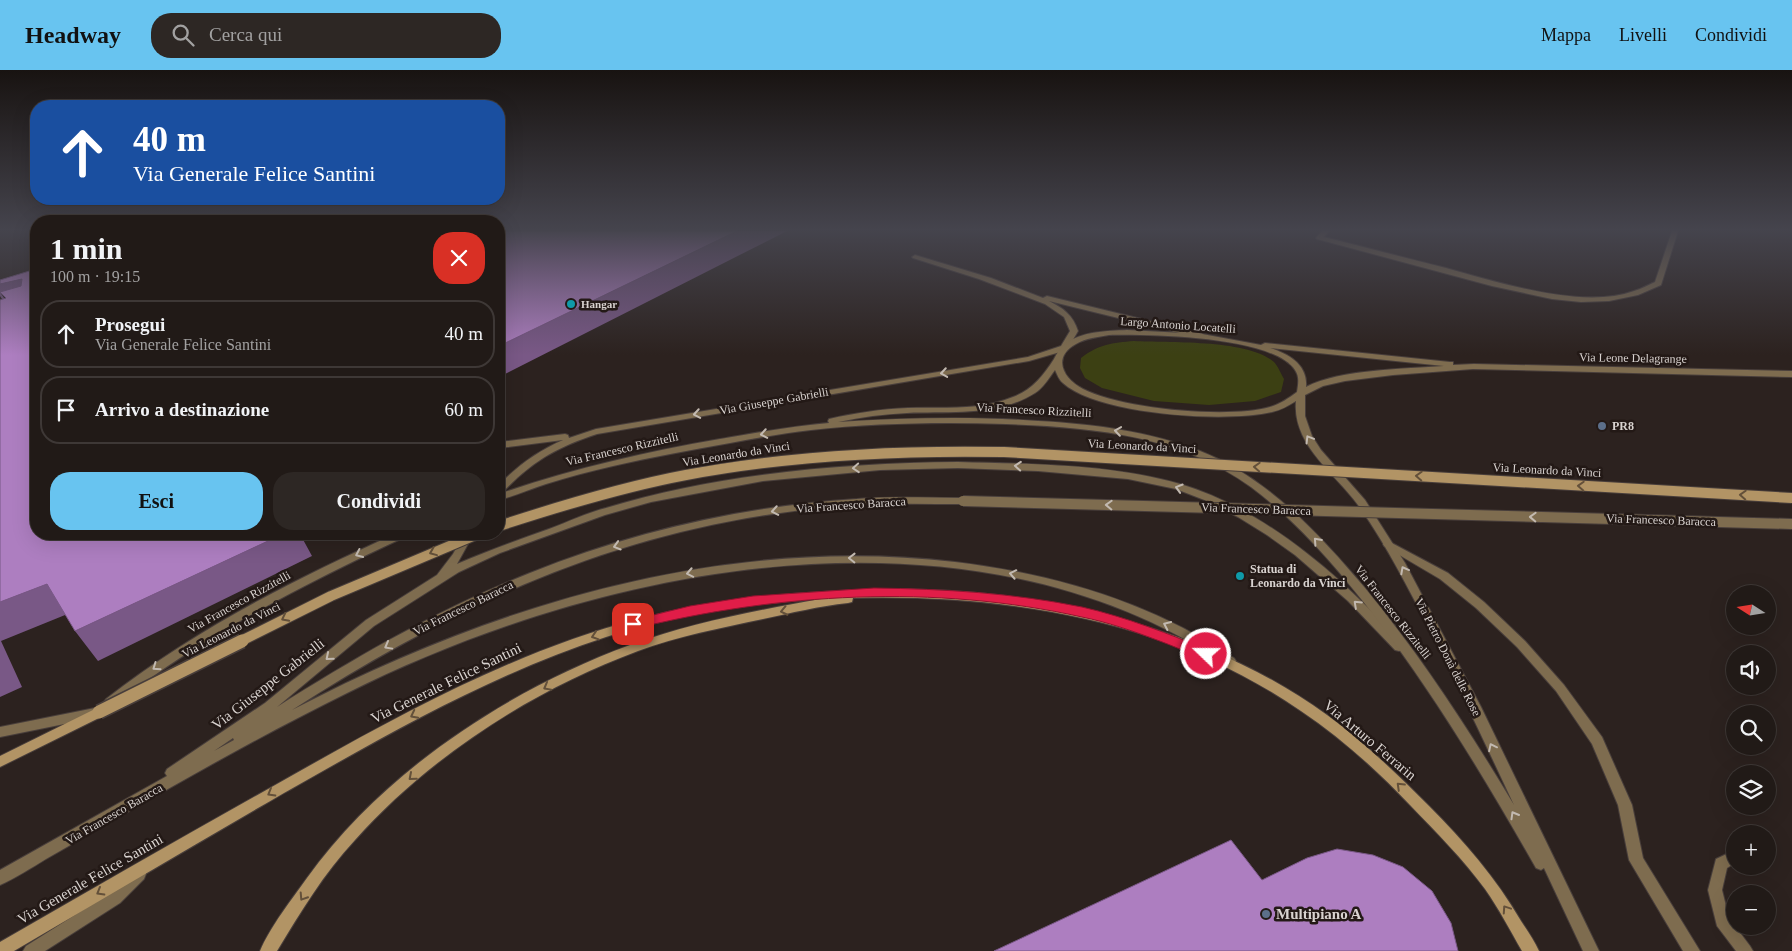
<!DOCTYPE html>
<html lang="it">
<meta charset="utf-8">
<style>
:root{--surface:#211a17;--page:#2d2724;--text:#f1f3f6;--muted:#a2a1a1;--line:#3e3836;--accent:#68c4f0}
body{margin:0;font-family:"Times New Roman",serif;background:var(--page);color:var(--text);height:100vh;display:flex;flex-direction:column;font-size:19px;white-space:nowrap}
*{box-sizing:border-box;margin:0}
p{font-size:16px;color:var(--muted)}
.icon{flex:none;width:28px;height:28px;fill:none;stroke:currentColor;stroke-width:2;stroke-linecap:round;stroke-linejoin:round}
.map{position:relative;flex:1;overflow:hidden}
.side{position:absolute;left:30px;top:145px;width:475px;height:325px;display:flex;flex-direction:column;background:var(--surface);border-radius:20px;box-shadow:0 5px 20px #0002,0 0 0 1px var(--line)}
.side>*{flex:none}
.banner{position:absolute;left:30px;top:30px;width:475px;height:105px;border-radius:20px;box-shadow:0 5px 20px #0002,0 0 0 1px var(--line);background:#1a4fa0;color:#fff;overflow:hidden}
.needle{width:32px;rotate:282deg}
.controls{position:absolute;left:1726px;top:515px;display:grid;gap:10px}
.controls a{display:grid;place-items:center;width:50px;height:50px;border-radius:50%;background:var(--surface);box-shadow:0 5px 20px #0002,0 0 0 1px var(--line);font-size:25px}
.pin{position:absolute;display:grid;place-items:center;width:42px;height:42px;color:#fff;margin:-21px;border-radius:10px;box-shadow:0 2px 8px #0006}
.me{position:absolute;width:55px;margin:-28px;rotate:292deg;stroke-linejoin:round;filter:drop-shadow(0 0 4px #0008)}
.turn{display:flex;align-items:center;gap:18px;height:105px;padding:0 20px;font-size:22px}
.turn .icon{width:65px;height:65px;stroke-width:2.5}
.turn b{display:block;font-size:35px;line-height:42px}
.round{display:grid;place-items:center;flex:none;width:52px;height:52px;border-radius:20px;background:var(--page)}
.overview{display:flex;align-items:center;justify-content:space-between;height:85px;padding:0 20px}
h1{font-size:30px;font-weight:600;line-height:38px}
.primary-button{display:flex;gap:10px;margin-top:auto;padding:10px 20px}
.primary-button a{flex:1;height:58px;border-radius:20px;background:var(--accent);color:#111;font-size:20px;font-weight:600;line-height:58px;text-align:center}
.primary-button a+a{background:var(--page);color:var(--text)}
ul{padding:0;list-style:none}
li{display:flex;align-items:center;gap:15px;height:68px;margin:0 10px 8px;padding:0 10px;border:2px solid var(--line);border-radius:20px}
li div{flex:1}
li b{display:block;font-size:19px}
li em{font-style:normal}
header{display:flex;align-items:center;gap:30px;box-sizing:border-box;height:70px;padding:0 25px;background:var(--accent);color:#111}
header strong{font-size:24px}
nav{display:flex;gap:28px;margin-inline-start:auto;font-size:18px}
.search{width:350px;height:45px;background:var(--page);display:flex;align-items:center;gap:12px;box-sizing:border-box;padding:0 18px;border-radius:20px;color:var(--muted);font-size:19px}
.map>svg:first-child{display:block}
.green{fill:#3c4013}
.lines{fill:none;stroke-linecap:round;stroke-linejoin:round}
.lane-casing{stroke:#483e3b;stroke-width:2}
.street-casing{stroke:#483e3b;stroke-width:2}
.secondary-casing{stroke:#483e3b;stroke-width:2}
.lane{fill:#7e6c4f;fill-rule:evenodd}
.street{fill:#7e6c4f;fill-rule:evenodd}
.secondary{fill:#b29465;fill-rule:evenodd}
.lane-bridge-casing{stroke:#483e3b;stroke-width:12;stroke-linecap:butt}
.secondary-bridge-far1-casing{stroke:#483e3b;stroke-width:12;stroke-linecap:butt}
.secondary-bridge-casing{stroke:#483e3b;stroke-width:16;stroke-linecap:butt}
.lane-bridge{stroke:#7e6c4f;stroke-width:10}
.secondary-bridge-far1{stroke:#b29465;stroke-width:10}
.secondary-bridge{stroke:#b29465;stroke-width:13}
.shaded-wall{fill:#795886}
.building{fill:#ad7ec0;stroke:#795886}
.oneway{stroke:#c2b9b0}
.oneway2{stroke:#63503a}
.route{fill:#e11d48;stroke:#92132f}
.culture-dot{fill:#0f9aa8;stroke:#231916;stroke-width:2}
.service-dot{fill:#5c6f8a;stroke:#231916;stroke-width:2}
.labels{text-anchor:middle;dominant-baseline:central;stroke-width:5;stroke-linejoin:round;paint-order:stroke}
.far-poi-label{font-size:11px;font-weight:bold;fill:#d9d3d0;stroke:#231916;text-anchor:start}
.street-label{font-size:12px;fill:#d9d3d0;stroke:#231916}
.poi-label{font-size:12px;font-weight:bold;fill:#d9d3d0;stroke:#231916;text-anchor:start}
.near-street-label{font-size:15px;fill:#d9d3d0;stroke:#231916}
.near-poi-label{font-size:15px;font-weight:bold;fill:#d9d3d0;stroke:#231916;text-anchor:start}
</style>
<header>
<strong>Headway</strong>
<div class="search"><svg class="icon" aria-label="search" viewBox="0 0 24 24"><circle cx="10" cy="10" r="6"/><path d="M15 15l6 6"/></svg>Cerca qui</div>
<nav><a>Mappa</a><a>Livelli</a><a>Condividi</a></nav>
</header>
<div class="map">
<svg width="1792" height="881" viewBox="0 0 1792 881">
<rect width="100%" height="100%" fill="#2c221f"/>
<path class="green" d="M1134,271c35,2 114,-2 140,21 4,4 7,12 10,17l-3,13 -26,9 -46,4 -55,-4 -52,-13 -17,-10 -5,-10 1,-10c18,-14 31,-15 53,-17z"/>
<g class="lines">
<defs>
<path id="lane" d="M1322,161h7l-5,6c41,10 81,21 122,31 52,14 136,42 188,23 7,-2 14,-6 21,-9l17,-51h6l-17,54 -23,10 -29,6 -28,1 -29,-3 -60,-13 -175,-47 -1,-1z
M915,185l76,23 52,20 4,-2 156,38 1,2 -4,2 -151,-37c14,7 24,14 29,30l-11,19 -38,11 -432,73c-40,13 -66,28 -95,59l-3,1v-9c18,-19 39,-34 64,-45l-64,8v-6l66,-8 3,1 1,3 27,-9 432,-72 33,-11 9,-15 -6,-14 -19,-13 -66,-25 -66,-21 -1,-1z
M958,392c72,2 153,2 222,22 61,18 115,57 161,98 16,15 32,30 46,45 6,6 14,13 18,20l-2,3 -4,1 -4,-1 -47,-49 -53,-46 -28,-20 -29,-18 -31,-16 -31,-12 -48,-10 -90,-8 -80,-3 -78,2 -117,11 -112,21 -46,13 -105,38 -41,19 -85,54 -97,81c81,-51 164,-99 253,-134 104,-42 215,-67 327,-74 35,-3 71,-1 106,-1l5,3 -5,3c-35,0 -71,-1 -106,1 -215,14 -386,90 -565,205 203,-106 433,-175 663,-148 100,12 195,40 279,96l2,3 -2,3 -4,1 -4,-1c-257,-171 -620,-101 -879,29 -77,38 -152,80 -226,123 -25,14 -50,29 -75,43 -15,9 -30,19 -46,26v-15l167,-94 -2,-3 2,-4 98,-66 101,-83 71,-45 16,-21 11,-20 9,1 -16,29c30,-13 61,-24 92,-35 19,-7 37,-16 57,-21 112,-34 236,-45 352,-46zM233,668l1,2 -20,11z
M1388,471l60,32 36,29 41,39 39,44 38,52 30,68 11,53 57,93h-17l-54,-91 -11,-55 -26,-61 -36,-53 -39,-44 -41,-39 -36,-29 -56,-33 -1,-2z
M95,638l4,1 2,4 -2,4 -99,20v-10z
M1735,780v13l-8,5 -5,22 7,28 21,28 3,5h-17l-19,-25 -9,-36 8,-31z
M139,797l5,2 2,5 -2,5 -24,24 -75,48h-22l3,-5 84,-53 24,-24z"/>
<path id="street" d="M1127,260l75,4 59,11 4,-2 185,19h3v3l21,-1 318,7v6l-319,-8 -80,6 -48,6 -22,5 -18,9v21l7,20 9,14 44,50 40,63 76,144 118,244h-16l-39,-83 -3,2 -5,-2c-50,-88 -102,-174 -163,-254 -36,-46 -75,-92 -122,-127 -71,-52 -160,-60 -245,-63 -65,-2 -131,-1 -195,6 -27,3 -54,8 -81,13 -39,7 -78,14 -117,23 -22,5 -45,11 -67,18 -16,5 -31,12 -47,16v-6c72,-25 146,-42 221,-55 36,-6 72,-13 109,-16l-1,-2 1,-2c26,-6 52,-10 79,-11 35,-1 72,3 105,-11 19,-7 30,-21 41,-38 3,-6 6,-11 11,-15 17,-13 42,-13 62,-14zM1109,265c38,-1 164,1 186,35 5,7 3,15 2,22 -8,6 -17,12 -27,15 -41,12 -149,2 -187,-18 -19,-10 -32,-31 -7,-45 10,-6 22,-7 33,-9zM1270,278l174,18c-38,3 -104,3 -138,21 2,-22 -17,-33 -36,-39zM1055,300c2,4 4,10 8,13 35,32 164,40 209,29 9,-2 16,-6 24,-11 -4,44 39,72 62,104 28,39 50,83 72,125 29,58 57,117 84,175 -45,-75 -93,-149 -149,-217 -46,-54 -98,-111 -165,-137 -52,-20 -107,-27 -162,-30 -67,-5 -133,-3 -200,1 23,-5 46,-8 69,-9 42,-2 90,4 128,-20 8,-5 14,-15 20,-23z
M395,464h13l-1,2c-105,49 -201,98 -293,169l-4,2 -4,-2 -2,-3 2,-3c90,-70 185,-118 289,-165z"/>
<path id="secondary" d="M896,519c39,1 78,2 117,8 110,15 223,52 314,118 37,27 69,58 102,91 35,35 67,72 92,115 6,9 13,19 18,30h-17c-12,-21 -23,-42 -37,-62 -22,-30 -49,-57 -75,-84 -33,-35 -69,-67 -109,-94 -131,-91 -292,-117 -448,-113l-1,4 -4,1c-29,3 -57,10 -85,16 -42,9 -85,17 -125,32 -105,39 -208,105 -283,189 -31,33 -55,73 -78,111h-17c10,-24 32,-52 47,-73 77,-107 201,-188 323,-233 60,-22 128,-35 191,-46 -73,4 -146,16 -215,38 -114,37 -218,97 -322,156 -90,52 -180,105 -270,158h-14v-9c92,-53 184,-106 277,-158 115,-65 232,-131 361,-165 85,-22 171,-28 258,-30z
M99,637l4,1 2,4 -2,4 -103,51v-11z"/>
</defs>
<use href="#lane" class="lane-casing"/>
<use href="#street" class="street-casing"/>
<use href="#secondary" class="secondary-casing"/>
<use href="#lane" class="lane"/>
<use href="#street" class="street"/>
<use href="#secondary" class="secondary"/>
<defs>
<path id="lane-bridge" d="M963,431l829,23"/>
<path id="secondary-bridge-far1" d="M499,456c61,-20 123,-39 187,-51 106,-20 211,-25 318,-23l788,46
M239,572l92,-46 147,-62"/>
<path id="secondary-bridge" d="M99,642l143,-71"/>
</defs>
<use href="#lane-bridge" class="lane-bridge-casing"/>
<use href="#secondary-bridge-far1" class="secondary-bridge-far1-casing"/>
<use href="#secondary-bridge" class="secondary-bridge-casing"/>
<use href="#lane-bridge" class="lane-bridge"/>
<use href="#secondary-bridge-far1" class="secondary-bridge-far1"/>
<use href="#secondary-bridge" class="secondary-bridge"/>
</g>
<path class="shaded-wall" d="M737,161h50l-288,146v-31z
M22,209l14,23 -30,-4 -6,-6 12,18 -2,1 -10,-15v-12z
M283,464h17l12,22 -214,105 -23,-30z
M47,514l23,29 -69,28 21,46 -22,10v-95z"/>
<path class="building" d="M499,161h238l-238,115z
M36,199v265h247l-208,97 -28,-47 -47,18v-302l6,-2 -6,-6 21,-6 1,-7 -22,5v-4z
M1231,770l31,40 45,-22 30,-9 36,6 30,12 29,24 19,32 7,28h-464z"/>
<defs><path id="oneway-chevron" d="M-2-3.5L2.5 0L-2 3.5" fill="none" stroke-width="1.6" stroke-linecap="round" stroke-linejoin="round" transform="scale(1.25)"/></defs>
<g class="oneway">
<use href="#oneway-chevron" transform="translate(944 303) rotate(171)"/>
<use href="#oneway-chevron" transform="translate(697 344) rotate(170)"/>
<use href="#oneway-chevron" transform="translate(1118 361) rotate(-172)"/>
<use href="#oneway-chevron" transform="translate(764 364) rotate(170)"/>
<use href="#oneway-chevron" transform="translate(1309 369) rotate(-121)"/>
<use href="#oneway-chevron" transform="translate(1018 396) rotate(-176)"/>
<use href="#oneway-chevron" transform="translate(856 398) rotate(176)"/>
<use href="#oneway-chevron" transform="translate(1179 418) rotate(-163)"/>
<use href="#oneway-chevron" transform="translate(1109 435) rotate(-178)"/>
<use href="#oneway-chevron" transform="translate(775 441) rotate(170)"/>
<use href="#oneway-chevron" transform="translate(1533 447) rotate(-178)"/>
<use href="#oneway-chevron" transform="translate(1317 471) rotate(-132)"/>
<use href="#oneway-chevron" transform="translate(617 476) rotate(163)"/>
<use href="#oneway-chevron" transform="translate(359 484) rotate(155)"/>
<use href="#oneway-chevron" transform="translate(852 488) rotate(-179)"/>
<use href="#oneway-chevron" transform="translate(1404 500) rotate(-118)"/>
<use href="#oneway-chevron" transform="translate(690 503) rotate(169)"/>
<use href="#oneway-chevron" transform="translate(1013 504) rotate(-169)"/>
<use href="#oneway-chevron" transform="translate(1357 534) rotate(-137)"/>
<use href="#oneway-chevron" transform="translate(1167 555) rotate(-155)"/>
<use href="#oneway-chevron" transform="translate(388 576) rotate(151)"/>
<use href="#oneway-chevron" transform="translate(329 587) rotate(140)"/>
<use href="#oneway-chevron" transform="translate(156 597) rotate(145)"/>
<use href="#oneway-chevron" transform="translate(1492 677) rotate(-116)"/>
<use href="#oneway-chevron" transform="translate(1514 745) rotate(-120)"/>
</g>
<g class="oneway2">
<use href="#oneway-chevron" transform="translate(1257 397) rotate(-177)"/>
<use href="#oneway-chevron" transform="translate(1419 406) rotate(-177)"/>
<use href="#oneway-chevron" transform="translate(1581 416) rotate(-177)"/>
<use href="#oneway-chevron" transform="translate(1743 425) rotate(-177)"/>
<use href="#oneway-chevron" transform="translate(433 482) rotate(158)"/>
<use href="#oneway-chevron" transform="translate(784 541) rotate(168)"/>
<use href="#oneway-chevron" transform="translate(285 548) rotate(153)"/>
<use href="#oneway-chevron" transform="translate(595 566) rotate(162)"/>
<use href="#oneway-chevron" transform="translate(547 617) rotate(151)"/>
<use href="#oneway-chevron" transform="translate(414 645) rotate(153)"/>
<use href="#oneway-chevron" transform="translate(412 707) rotate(139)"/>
<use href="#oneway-chevron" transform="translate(1400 716) rotate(-136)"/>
<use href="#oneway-chevron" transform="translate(271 723) rotate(150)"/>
<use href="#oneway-chevron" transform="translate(100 822) rotate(150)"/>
<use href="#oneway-chevron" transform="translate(303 827) rotate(123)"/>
<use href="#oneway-chevron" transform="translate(1506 839) rotate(-124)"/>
</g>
<linearGradient id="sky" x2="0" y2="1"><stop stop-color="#181311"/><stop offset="0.56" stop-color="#45444d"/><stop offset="1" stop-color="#45444d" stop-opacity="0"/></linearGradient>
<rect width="1792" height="285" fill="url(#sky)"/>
<path class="route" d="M874,518c71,1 139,5 208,19 44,10 87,27 129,44l2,3 -2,4 -5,1c-16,-5 -32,-13 -49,-19 -24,-9 -50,-18 -75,-23 -148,-33 -303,-24 -449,12l-5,-1 -2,-4 2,-3 5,-1 57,-14 63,-10z"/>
<g class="culture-dot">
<circle cx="571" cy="234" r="5"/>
<circle cx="1240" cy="506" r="5"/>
</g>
<g class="service-dot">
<circle cx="1602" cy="356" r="5"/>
<circle cx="1266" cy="844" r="5"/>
</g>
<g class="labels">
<g class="far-poi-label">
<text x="581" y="234">Hangar</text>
</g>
<g class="street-label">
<text transform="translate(1178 255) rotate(4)">Largo Antonio Locatelli</text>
<text transform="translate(1633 288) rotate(1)">Via Leone Delagrange</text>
<text transform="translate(774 331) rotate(-10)">Via Giuseppe Gabrielli</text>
<text transform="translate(1034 340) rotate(3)">Via Francesco Rizzitelli</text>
<text transform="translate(1142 376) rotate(3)">Via Leonardo da Vinci</text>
<text transform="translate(622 379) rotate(-13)">Via Francesco Rizzitelli</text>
<text transform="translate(736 384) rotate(-9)">Via Leonardo da Vinci</text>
<text transform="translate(1547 400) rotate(3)">Via Leonardo da Vinci</text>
<text transform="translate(851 435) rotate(-4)">Via Francesco Baracca</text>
<text transform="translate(1256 439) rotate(2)">Via Francesco Baracca</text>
<text transform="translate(1661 450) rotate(2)">Via Francesco Baracca</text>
<text transform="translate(239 532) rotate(-29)">Via Francesco Rizzitelli</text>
<text transform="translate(463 538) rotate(-26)">Via Francesco Baracca</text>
<text transform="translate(1393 542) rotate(52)">Via Francesco Rizzitelli</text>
<text transform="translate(231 560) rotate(-27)">Via Leonardo da Vinci</text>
<text transform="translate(1448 587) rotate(63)">Via Pietro Donà delle Rose</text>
<text transform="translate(114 744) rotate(-30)">Via Francesco Baracca</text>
</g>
<g class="poi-label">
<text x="1612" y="356">PR8</text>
<text x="1250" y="499">Statua di<tspan x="1250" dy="14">Leonardo da Vinci</tspan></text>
</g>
<g class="near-street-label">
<text transform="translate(446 613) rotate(-26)">Via Generale Felice Santini</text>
<text transform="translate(268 614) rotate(-38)">Via Giuseppe Gabrielli</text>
<text transform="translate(1370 670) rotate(40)">Via Arturo Ferrarin</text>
<text transform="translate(90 809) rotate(-30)">Via Generale Felice Santini</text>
</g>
<g class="near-poi-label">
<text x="1276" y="844">Multipiano A</text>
</g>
</g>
</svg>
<div class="controls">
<a><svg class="needle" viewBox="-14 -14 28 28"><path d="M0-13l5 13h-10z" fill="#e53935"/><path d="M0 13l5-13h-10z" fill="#a2a1a1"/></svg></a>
<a><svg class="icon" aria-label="sound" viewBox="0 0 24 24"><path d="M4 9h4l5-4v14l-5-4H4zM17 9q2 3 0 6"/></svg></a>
<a><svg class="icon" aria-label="search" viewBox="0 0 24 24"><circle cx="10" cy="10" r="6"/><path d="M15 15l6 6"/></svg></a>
<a><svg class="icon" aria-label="layers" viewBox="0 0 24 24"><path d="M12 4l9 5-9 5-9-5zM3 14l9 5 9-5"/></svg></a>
<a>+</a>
<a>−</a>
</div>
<div class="pin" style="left:633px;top:554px;background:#d93025"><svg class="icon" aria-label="arrive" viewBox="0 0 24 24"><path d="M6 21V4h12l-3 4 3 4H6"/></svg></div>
<svg class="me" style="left:1206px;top:584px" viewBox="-20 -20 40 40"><circle r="17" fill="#e11d48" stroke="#fff" stroke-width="3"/><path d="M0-11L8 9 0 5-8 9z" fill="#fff"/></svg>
<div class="banner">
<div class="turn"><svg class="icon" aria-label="ahead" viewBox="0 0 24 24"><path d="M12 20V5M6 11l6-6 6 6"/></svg><div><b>40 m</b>Via Generale Felice Santini</div></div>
</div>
<section class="side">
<div class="overview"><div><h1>1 min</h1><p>100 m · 19:15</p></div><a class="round" style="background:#d93025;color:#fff"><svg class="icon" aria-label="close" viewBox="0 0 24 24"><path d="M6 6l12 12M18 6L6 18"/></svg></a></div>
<ul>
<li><svg class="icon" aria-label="ahead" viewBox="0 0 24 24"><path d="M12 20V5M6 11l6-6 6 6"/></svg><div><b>Prosegui</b><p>Via Generale Felice Santini</p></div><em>40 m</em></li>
<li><svg class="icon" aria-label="arrive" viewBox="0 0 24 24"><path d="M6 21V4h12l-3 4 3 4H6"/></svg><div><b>Arrivo a destinazione</b></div><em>60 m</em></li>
</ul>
<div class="primary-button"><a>Esci</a><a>Condividi</a></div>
</section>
</div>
